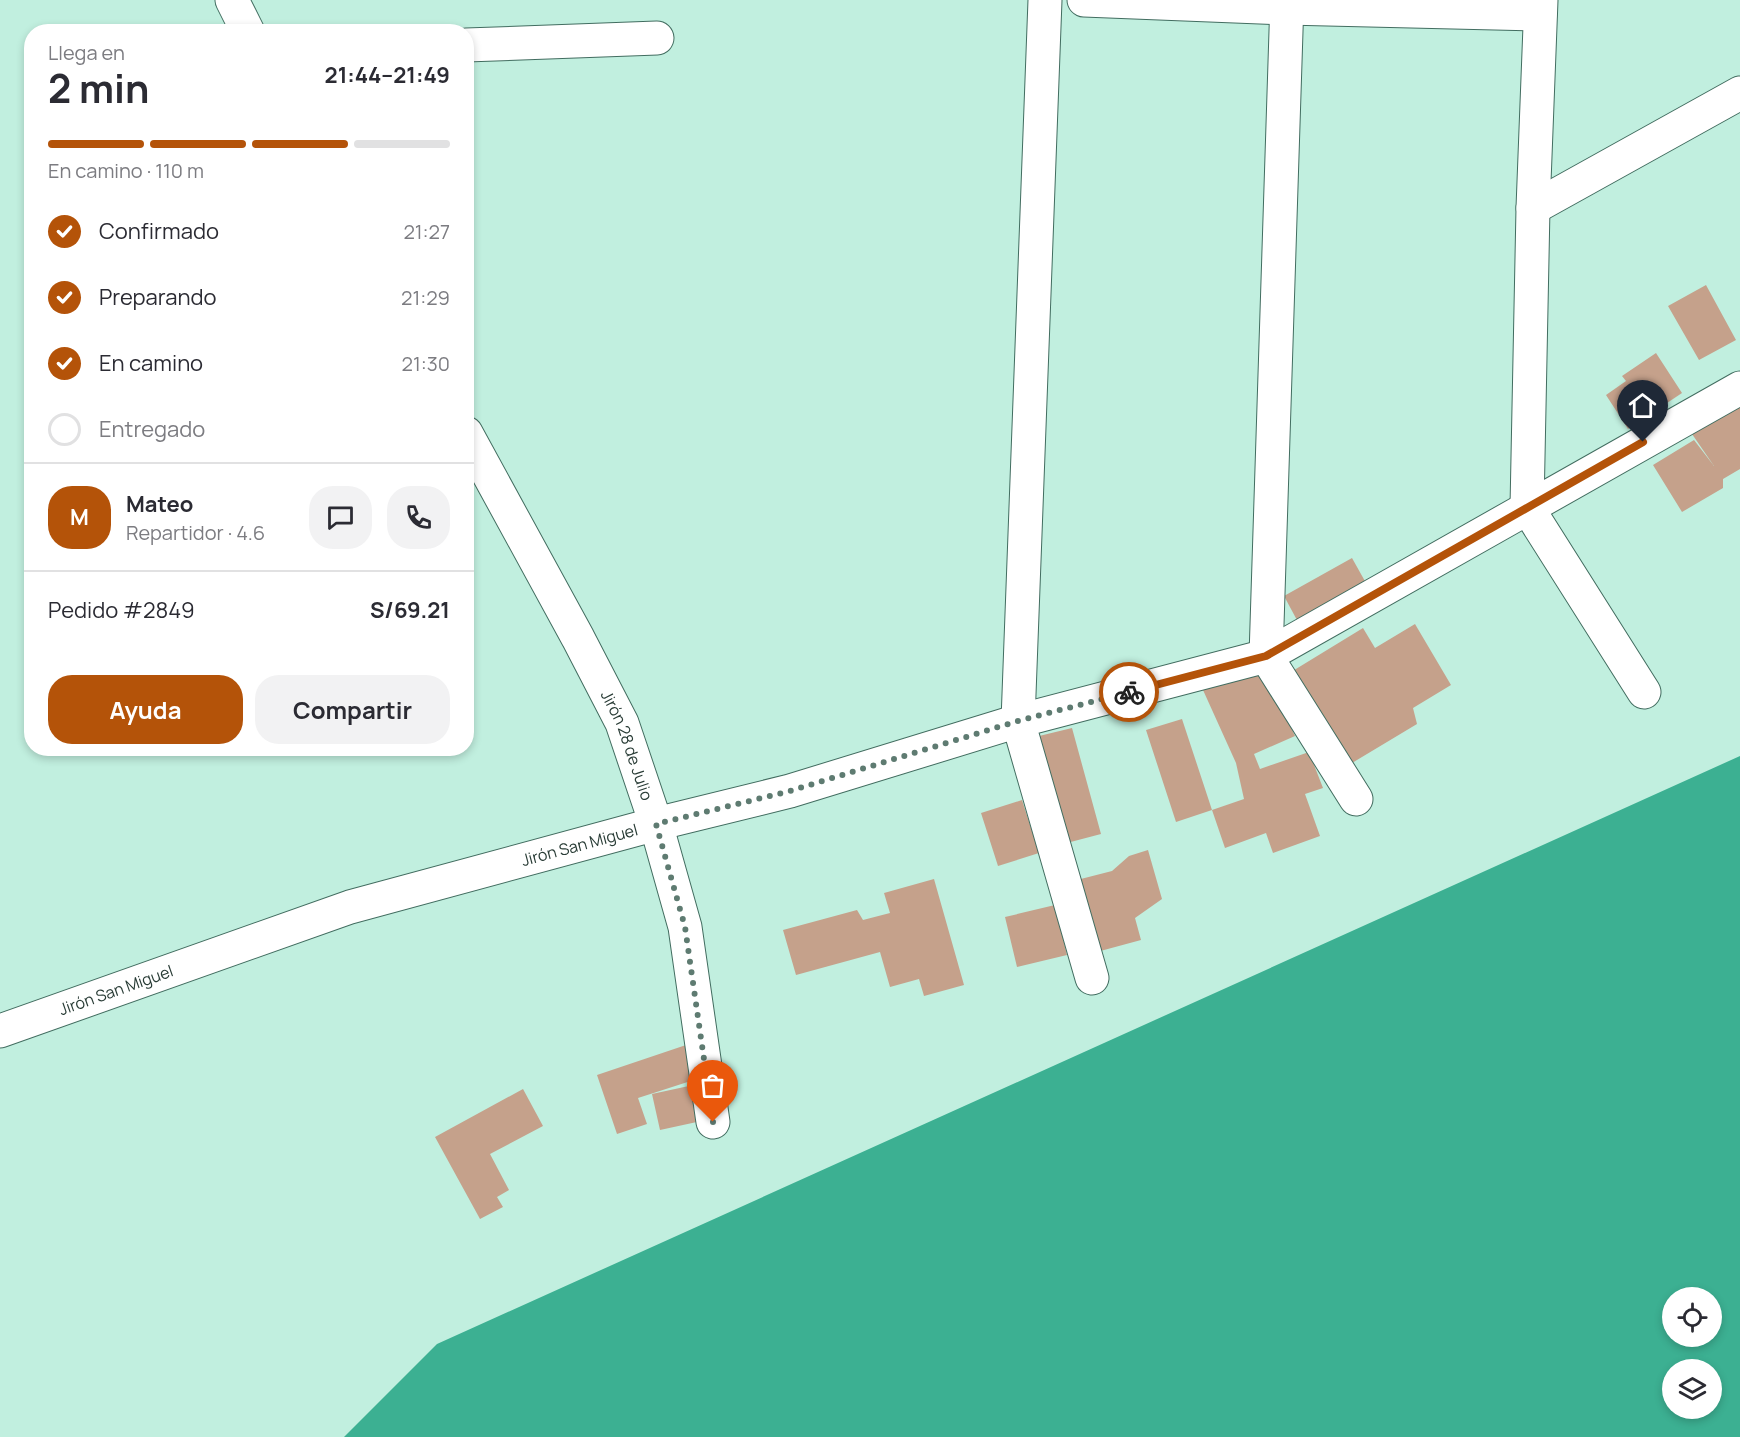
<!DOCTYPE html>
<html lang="es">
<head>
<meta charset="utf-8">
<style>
  :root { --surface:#fff; --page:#f2f2f3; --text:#2b2b33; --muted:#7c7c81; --line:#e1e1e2; --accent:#b45309 }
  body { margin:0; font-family:Manrope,sans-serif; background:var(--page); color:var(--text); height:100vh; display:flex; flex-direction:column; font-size:22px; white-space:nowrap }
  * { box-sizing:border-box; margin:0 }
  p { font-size:20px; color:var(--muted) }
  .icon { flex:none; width:33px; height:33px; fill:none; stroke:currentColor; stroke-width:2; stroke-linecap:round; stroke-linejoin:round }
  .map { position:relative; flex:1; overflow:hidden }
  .sheet { position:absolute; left:24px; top:24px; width:450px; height:732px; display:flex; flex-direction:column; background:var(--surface); border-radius:24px; box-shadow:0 3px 9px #0003 }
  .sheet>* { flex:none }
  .buttons { position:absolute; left:1662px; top:1287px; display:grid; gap:12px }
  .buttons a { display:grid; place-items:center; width:60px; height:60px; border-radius:50%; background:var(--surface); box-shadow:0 3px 9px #0003; font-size:30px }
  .pin { position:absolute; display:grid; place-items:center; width:51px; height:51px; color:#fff; margin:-62px -26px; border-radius:50% 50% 50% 0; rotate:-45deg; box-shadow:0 0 6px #0007 }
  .pin .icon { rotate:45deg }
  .courier { position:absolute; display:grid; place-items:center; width:60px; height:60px; margin:-30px; border:4px solid #b45309; border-radius:50%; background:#fff; color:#222; box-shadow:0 2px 8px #0007 }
  .headline em { font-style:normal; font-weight:700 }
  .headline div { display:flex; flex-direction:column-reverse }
  .headline { display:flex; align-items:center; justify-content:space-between; height:102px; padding:0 24px }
  h1 { font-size:39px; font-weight:700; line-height:45px }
  .bar { display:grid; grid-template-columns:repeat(4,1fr); gap:9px 6px; align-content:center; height:72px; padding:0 24px }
  .bar i { height:8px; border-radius:4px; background:var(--line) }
  .bar .on { background:var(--accent) }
  .bar p { grid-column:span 4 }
  .line { display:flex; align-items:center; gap:15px; padding:0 24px; border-top:2px solid var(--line) }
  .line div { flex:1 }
  .round { display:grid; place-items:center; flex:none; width:63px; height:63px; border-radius:24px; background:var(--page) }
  ol { padding:0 24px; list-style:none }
  li { display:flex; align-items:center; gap:18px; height:66px }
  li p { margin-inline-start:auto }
  li .icon { padding:6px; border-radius:50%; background:var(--accent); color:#fff; stroke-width:4 }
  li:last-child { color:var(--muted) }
  li i { width:33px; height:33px; border:3px solid var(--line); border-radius:50% }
  .cta { display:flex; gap:12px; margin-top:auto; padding:12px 24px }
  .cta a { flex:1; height:69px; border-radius:24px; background:var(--accent); color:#fff; font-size:24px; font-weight:700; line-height:69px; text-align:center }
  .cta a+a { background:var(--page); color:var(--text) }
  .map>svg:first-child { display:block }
  .water { fill:#3cb092; fill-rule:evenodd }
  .building { fill:#c5a18b }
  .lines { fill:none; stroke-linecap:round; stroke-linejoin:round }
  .minor-casing { stroke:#426d60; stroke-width:35 }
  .minor { stroke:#fff; stroke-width:33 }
  .done { stroke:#5e7b71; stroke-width:6; stroke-dasharray:0 10.8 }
  .route { stroke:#b45309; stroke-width:8 }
  .labels { text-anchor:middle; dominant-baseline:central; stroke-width:6; stroke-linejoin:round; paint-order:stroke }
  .street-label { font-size:16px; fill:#293c36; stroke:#fff }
</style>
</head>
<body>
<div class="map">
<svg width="1740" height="1437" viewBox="0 0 1740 1437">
  <rect width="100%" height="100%" fill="#c1efdf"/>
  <path class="water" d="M1740 756V1437H344L437 1344ZM1672 1298H1712V1336H1672ZM1672 1370H1712V1408H1672Z"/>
  <path class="building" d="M1706 285 1736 340 1699 360 1668 306Z
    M1656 353 1682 393 1628 429 1606 395 1626 381 1622 376Z
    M1740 400V469L1723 479V488L1682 512 1653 465 1694 440 1714 466 1692 434Z
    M1352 558 1366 583 1298 622 1284 596Z
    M1415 624 1451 685 1413 708 1417 724 1347 766 1291 672 1363 628 1375 648Z
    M1262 664 1295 736 1254 754 1260 769 1309 752 1323 788 1305 794 1320 836 1273 853 1266 833 1225 848 1212 810 1244 799 1236 763 1203 690Z
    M1182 719 1212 810 1176 822 1146 730Z
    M1072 728 1101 834 1063 844 1035 737Z
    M1022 800 1039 853 998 866 981 813Z
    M1148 850 1162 899 1135 918 1141 940 1093 953 1073 881 1112 871 1129 856Z
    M934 879 964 985 924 996 919 979 890 987 880 952 796 975 783 930 857 910 863 920 890 913 884 893Z
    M1055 905 1067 955 1017 967 1005 917Z
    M689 1044 700 1078 638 1098 647 1124 617 1134 597 1075Z
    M698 1084 706 1120 660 1130 652 1094Z
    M523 1089 543 1126 490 1154 509 1190 497 1197 503 1207 480 1219 435 1137Z"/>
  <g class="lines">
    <g class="minor-casing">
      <g id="minor">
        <path d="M232 0 248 32"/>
        <path d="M1045 0 1018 721 1092 978"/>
        <path d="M1084 0 1286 8 1540 14"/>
        <path d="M1287 0 1266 656 1356 799"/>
        <path d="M1541 0 1533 208 1527 507 1644 692"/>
        <path d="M466 45 657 38"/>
        <path d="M1533 208 1740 93"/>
        <path id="s1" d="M466 433 578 638 622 723 656 824 685 927 713 1122"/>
        <path id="s2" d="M0 1031 350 907 656 824 790 791 1018 721 1266 656 1740 388"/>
      </g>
    </g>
    <use href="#minor" class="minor"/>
  </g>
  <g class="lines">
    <path class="done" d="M713 1122 685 927 656 824 790 791 1018 721 1129 692"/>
    <path class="route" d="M1129 692 1266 656 1643 442"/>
  </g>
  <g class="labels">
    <g class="street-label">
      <text stroke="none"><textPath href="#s1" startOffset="352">Jirón 28 de Julio</textPath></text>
      <text stroke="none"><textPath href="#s2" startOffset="609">Jirón San Miguel</textPath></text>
      <text stroke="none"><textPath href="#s2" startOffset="123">Jirón San Miguel</textPath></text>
    </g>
  </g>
</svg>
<div class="buttons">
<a><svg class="icon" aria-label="locate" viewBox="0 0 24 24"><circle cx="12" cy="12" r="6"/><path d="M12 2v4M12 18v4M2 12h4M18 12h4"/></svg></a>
<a><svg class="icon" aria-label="layers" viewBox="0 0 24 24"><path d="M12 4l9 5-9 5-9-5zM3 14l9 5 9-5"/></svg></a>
</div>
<div class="pin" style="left:713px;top:1122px;background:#ea580c"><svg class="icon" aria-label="bag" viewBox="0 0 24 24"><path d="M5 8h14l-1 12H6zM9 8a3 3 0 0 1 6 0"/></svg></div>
<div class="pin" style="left:1643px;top:442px;background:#1f2937"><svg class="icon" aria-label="home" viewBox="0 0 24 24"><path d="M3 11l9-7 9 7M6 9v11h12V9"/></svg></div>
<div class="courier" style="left:1129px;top:692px"><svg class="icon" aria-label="bike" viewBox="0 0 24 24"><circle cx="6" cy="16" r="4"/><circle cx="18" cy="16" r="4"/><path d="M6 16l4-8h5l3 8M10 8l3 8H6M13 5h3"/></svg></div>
<section class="sheet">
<div class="headline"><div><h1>2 min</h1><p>Llega en</p></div><em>21:44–21:49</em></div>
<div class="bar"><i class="on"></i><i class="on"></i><i class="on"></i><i></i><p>En camino · 110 m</p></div>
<ol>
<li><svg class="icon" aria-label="check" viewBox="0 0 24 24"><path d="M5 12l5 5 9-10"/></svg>Confirmado<p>21:27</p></li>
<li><svg class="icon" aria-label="check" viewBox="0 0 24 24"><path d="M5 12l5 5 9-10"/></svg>Preparando<p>21:29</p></li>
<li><svg class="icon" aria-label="check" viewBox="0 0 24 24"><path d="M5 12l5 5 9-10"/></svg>En camino<p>21:30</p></li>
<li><i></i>Entregado</li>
</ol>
<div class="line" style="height:108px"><b class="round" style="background:var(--accent);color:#fff">M</b><div><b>Mateo</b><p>Repartidor · 4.6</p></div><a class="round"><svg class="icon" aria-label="chat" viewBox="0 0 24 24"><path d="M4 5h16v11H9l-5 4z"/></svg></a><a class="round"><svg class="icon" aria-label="phone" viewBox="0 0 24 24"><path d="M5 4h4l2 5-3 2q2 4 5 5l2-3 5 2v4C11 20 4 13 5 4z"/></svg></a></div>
<div class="line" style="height:78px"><div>Pedido #2849</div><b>S/69.21</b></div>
<div class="cta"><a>Ayuda</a><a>Compartir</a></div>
</section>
</div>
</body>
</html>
